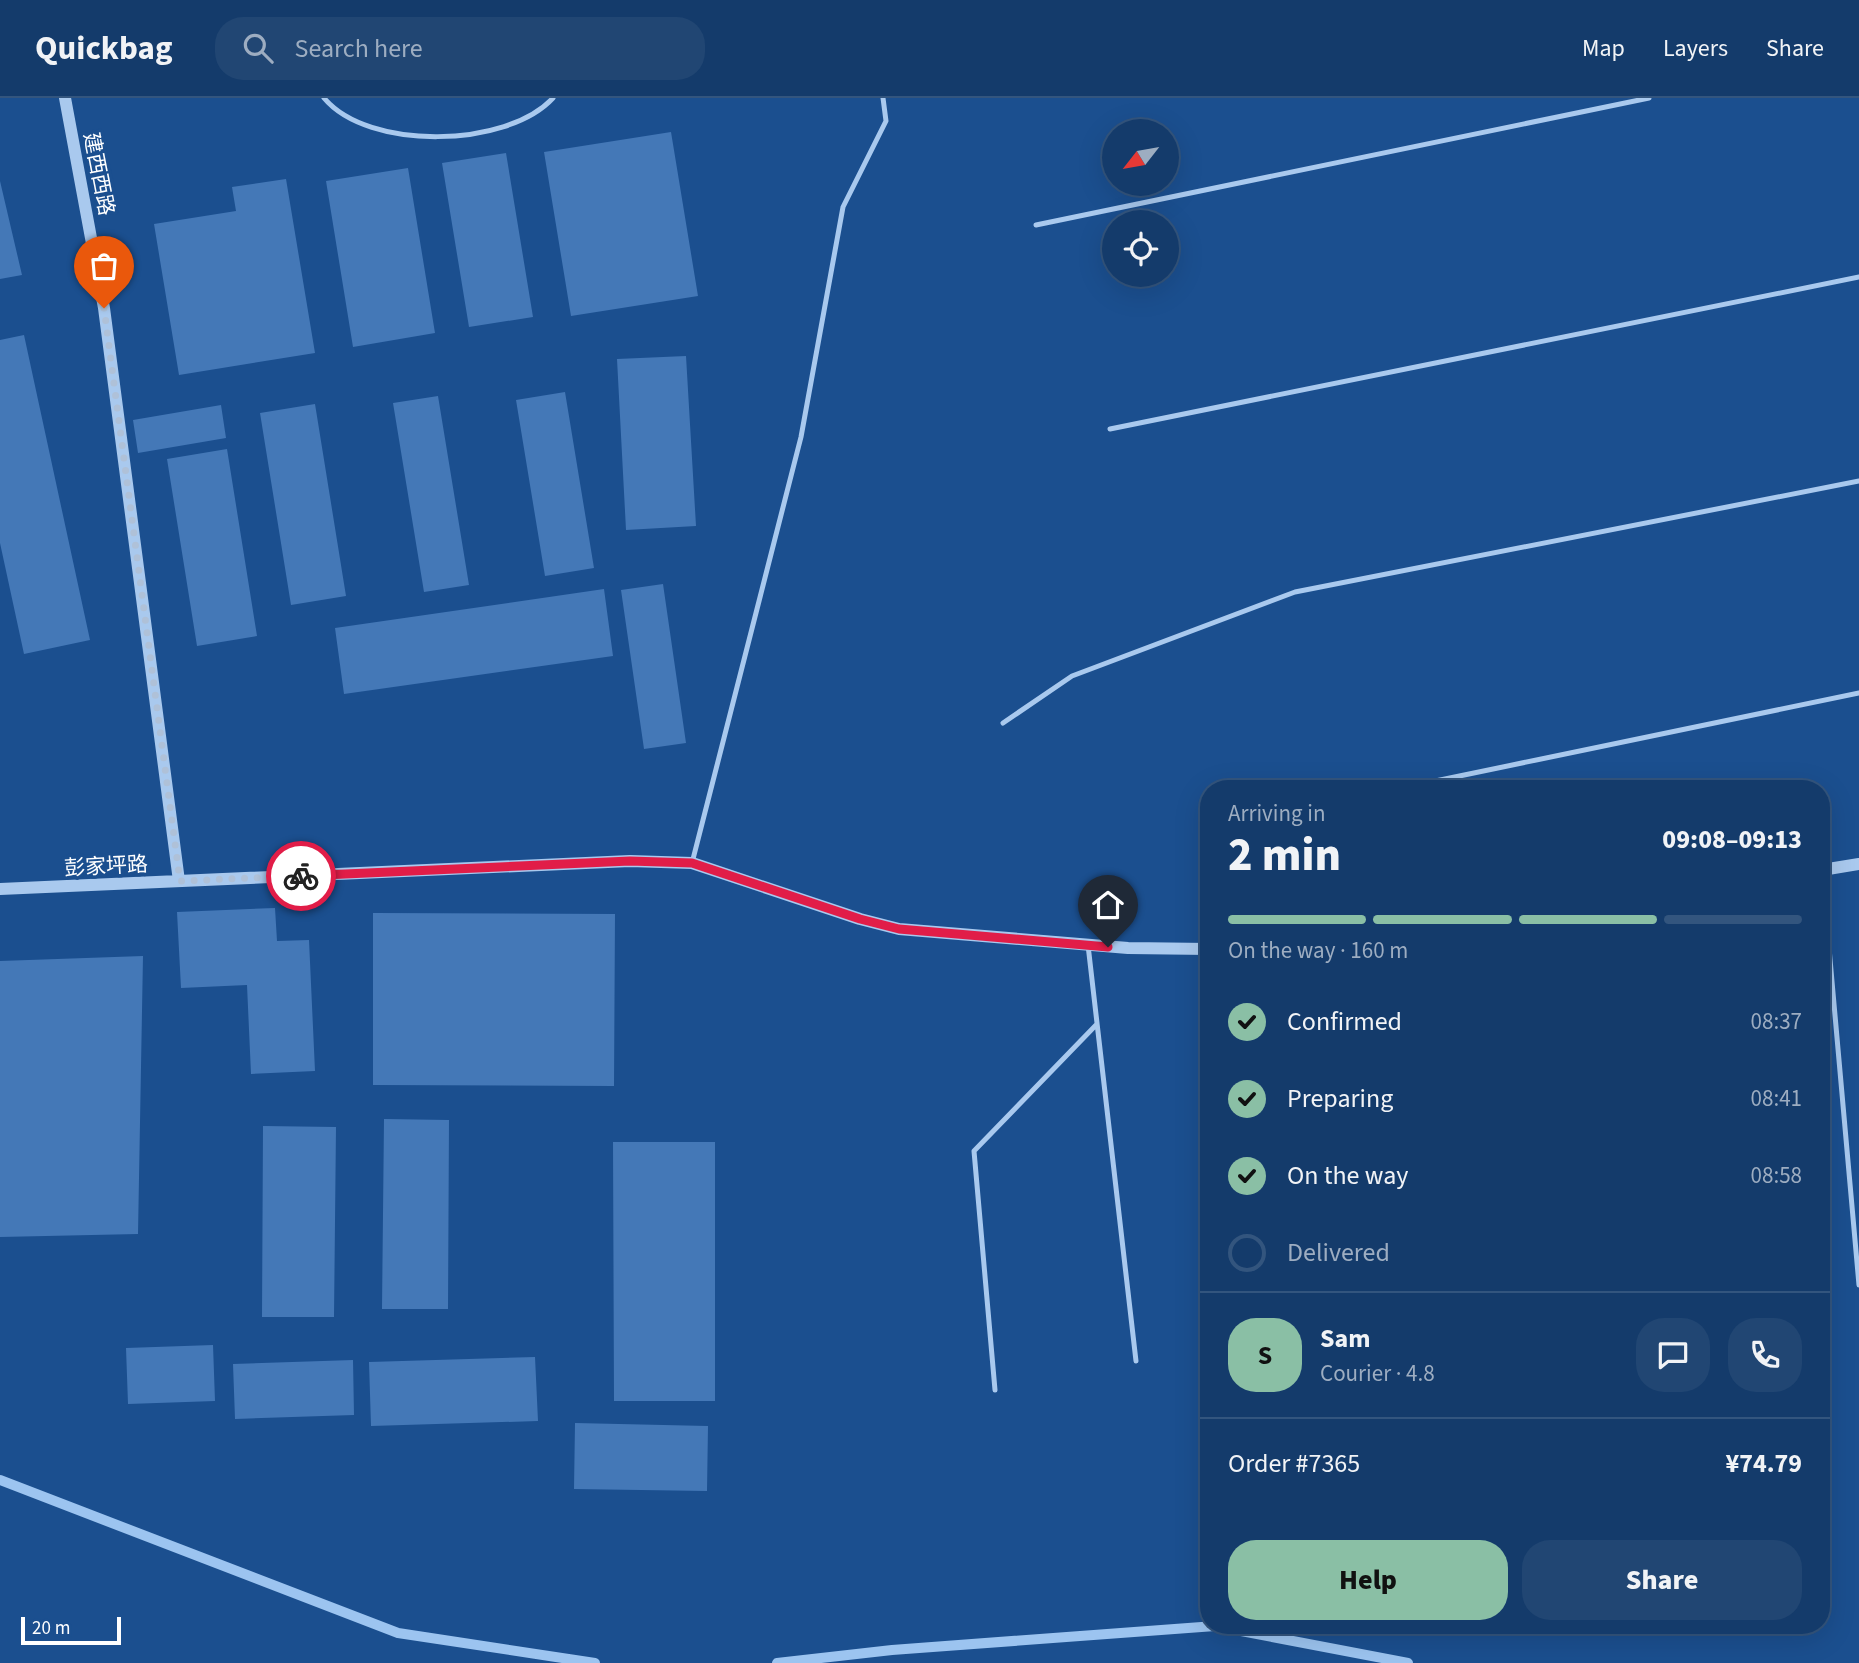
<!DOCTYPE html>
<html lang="en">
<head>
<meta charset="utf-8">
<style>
  :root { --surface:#143b6b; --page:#214673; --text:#f1f3f6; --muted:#9dadc1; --line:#33557e; --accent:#8abfa5 }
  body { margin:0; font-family:"Source Sans 3","Noto Sans SC",sans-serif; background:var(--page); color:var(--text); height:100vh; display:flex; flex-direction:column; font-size:26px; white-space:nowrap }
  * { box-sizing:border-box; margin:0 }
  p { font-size:23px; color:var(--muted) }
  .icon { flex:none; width:38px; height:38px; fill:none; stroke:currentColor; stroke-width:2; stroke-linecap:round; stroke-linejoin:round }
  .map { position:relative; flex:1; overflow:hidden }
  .panel { position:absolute; left:1200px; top:682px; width:630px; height:854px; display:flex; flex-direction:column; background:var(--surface); border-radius:28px; box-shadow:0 7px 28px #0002,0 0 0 2px var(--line) }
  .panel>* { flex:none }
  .needle { width:46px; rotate:239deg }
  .buttons { position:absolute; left:1102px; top:21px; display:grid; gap:14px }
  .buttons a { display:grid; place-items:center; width:77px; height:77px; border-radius:50%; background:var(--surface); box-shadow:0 7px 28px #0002,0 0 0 2px var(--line); font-size:35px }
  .scale { position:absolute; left:21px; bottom:18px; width:100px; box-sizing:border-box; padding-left:7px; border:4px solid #fff; border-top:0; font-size:19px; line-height:24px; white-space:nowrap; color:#fff; -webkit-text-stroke:5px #1b4f8f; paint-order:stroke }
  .pin { position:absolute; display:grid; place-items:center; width:60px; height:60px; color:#fff; margin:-72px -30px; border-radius:50% 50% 50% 0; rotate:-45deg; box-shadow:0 0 7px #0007 }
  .pin .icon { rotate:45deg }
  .courier { position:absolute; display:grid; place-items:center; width:70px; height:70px; margin:-35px; border:5px solid #e11d48; border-radius:50%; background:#fff; color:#222; box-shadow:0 2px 9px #0007 }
  .head em { font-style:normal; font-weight:800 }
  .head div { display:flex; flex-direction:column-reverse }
  .head { display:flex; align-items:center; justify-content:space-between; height:119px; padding:0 28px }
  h1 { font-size:46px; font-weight:800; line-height:52px }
  .bar { display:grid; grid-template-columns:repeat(4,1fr); gap:10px 7px; align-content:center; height:84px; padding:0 28px }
  .bar i { height:9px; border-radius:5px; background:var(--line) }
  .bar .on { background:var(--accent) }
  .bar p { grid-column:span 4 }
  .line { display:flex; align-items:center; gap:18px; padding:0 28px; border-top:2px solid var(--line) }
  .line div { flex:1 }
  .round { display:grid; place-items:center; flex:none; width:74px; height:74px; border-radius:28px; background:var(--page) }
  ol { padding:0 28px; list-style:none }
  li { display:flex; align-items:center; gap:21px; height:77px }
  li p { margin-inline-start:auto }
  li .icon { padding:7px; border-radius:50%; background:var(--accent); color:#111; stroke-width:4 }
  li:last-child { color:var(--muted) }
  li i { width:38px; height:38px; border:4px solid var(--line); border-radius:50% }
  .button { display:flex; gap:14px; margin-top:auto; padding:14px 28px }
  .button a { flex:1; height:80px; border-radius:28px; background:var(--accent); color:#111; font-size:28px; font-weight:800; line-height:80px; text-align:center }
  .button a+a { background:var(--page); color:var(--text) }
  header { display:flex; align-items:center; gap:42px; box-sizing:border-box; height:98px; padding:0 35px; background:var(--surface); border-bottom:2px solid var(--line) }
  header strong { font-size:33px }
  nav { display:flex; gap:38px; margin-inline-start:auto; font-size:24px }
  .search { width:490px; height:63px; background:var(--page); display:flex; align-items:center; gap:18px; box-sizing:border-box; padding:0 24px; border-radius:28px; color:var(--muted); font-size:26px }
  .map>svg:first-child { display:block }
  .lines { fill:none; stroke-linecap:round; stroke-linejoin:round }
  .stream { stroke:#9cc4f0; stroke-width:10 }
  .building { fill:#4478b7 }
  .service { stroke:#a9c9ee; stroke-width:5 }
  .tertiary { stroke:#a9c9ee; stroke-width:12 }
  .done { stroke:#afc1d8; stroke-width:7; stroke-dasharray:0 12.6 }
  .route { stroke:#e11d48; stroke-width:9 }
  .labels { text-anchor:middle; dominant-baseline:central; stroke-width:7; stroke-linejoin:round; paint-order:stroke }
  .street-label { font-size:21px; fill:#fff; stroke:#1b4f8f }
</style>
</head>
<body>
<header>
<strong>Quickbag</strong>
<div class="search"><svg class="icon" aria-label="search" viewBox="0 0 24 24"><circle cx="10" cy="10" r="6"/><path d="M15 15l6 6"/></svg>Search here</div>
<nav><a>Map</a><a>Layers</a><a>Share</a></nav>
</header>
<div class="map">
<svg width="1859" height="1565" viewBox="0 0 1859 1565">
  <rect width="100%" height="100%" fill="#1b4f8f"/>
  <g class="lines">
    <path class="stream" d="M0 1382 398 1535 595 1565
      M777 1565 892 1552 1215 1528 1408 1565"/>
  </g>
  <path class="building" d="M671 34 698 198 571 218 544 54Z
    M506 55 533 219 469 229 442 65Z
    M408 70 435 235 353 249 326 83Z
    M286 81 315 255 179 277 154 126 236 113 232 89Z
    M0 83 22 177 0 181Z
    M24 237 90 542 24 556 0 445V242Z
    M686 258 696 428 626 432 617 261Z
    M565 294 594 470 545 478 516 302Z
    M438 298 469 487 424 494 393 305Z
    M315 306 346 498 291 507 260 315Z
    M221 307 226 340 138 355 133 322Z
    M227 351 257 538 197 548 167 361Z
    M663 486 686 645 644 651 621 492Z
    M604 491 613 558 344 596 335 530Z
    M275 810 277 843 309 842 315 973 251 976 247 887 181 890 177 814Z
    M373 815 615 816 614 988 373 987Z
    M143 858 138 1136 0 1139V863Z
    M384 1021 449 1022 448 1211H382Z
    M263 1028 336 1029 334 1219H262Z
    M613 1044H715V1303H614Z
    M213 1247 215 1303 128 1306 126 1250Z
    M535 1259 538 1323 371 1328 369 1264Z
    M353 1262 354 1317 235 1321 233 1266Z
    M575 1325 708 1328 707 1393 574 1391Z"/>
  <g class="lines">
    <path class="service" d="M324 0C368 53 507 50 553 0
      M1036 127 1649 0
      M1110 331 1859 179
      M1003 625 1072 578 1295 494 1859 383
      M1416 687 1859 595
      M692 765 801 339 843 109 886 23 883 0
      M1822 771 1859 1187
      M1088 847 1136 1263
      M995 1292 974 1053 1097 926"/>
    <path class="tertiary" d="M65 0 104 210 179 783
      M1822 772 1859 766
      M0 791 630 763 692 765 860 821 899 831 1128 850 1209 851"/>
  </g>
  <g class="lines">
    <path class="done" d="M104 210 180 783 301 778"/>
    <path class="route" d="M301 778 630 763 692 765 860 821 899 831 1108 849"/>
  </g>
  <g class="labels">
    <g class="street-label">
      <text transform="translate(99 76) rotate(79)">建西西路</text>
      <text transform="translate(106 768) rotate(-3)">彭家坪路</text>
    </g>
  </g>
</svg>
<div class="buttons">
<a><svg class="needle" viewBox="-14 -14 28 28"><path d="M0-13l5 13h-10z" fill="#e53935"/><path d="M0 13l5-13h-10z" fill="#9dadc1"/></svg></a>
<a><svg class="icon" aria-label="locate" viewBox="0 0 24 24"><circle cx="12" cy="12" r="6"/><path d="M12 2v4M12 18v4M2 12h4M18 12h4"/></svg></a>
</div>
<div class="scale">20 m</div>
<div class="pin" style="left:104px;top:210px;background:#ea580c"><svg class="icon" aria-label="bag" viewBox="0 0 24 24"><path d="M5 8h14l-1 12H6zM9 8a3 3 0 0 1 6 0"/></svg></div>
<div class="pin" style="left:1108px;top:849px;background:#1f2937"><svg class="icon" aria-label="home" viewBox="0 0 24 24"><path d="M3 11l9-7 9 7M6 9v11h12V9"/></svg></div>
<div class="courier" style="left:301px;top:778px"><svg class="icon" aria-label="bike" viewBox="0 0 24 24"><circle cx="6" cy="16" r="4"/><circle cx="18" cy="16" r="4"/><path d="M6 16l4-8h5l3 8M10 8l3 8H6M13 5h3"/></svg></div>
<section class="panel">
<div class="head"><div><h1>2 min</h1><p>Arriving in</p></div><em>09:08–09:13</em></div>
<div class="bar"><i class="on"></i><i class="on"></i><i class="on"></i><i></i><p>On the way · 160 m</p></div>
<ol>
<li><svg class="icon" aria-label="check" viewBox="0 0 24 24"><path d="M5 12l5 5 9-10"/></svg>Confirmed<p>08:37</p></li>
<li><svg class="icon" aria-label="check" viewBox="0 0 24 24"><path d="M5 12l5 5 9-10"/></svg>Preparing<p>08:41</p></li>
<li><svg class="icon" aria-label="check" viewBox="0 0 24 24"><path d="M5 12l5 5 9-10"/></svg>On the way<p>08:58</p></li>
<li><i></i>Delivered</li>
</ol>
<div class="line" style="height:126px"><b class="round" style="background:var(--accent);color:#111">S</b><div><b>Sam</b><p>Courier · 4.8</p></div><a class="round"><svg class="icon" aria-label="chat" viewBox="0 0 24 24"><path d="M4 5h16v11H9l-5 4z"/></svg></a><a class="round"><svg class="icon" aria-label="phone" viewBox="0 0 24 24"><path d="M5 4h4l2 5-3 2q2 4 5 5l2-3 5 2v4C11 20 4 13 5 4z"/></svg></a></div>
<div class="line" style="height:91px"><div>Order #7365</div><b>¥74.79</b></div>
<div class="button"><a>Help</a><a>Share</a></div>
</section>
</div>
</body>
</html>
